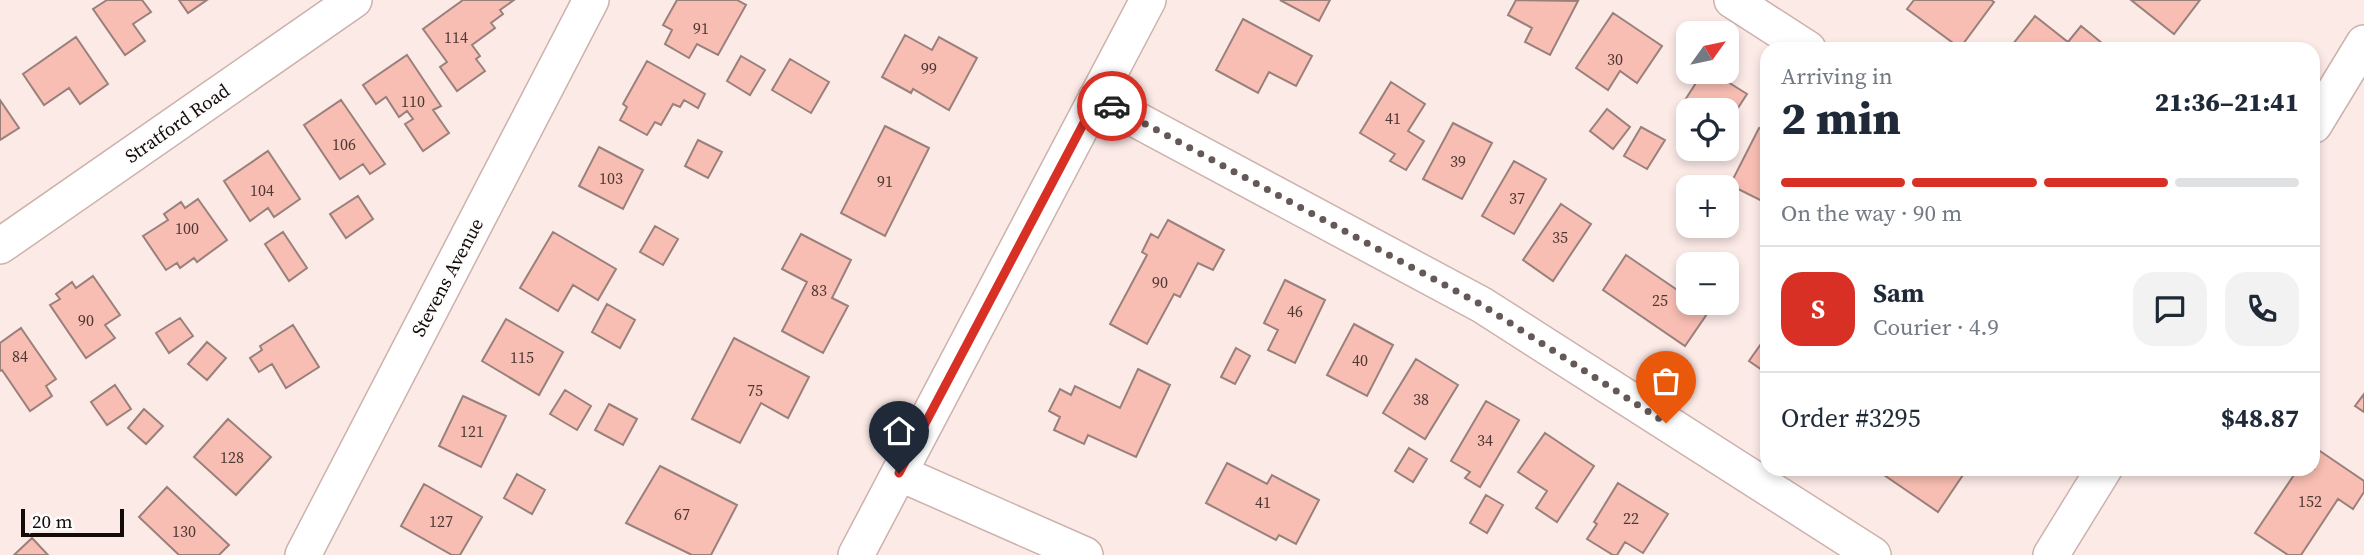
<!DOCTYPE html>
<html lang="en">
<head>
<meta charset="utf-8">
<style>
  :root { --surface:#fff; --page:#f2f2f3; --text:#1f2937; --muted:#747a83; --line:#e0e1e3; --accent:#d93025 }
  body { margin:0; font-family:"Source Serif 4",serif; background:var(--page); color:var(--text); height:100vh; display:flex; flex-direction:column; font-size:26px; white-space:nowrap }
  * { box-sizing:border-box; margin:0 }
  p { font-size:23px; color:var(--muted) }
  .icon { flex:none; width:38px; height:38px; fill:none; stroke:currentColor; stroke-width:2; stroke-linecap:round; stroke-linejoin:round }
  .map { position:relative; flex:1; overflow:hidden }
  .sheet { position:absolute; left:1760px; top:42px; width:560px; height:434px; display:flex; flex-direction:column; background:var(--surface); border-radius:21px; box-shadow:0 4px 10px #0003 }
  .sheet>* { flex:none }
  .needle { width:46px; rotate:57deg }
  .tools { position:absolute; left:1676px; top:21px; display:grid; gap:14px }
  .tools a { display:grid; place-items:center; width:63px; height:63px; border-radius:14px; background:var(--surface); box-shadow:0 4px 10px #0003; font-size:35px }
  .scale { position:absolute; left:21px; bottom:18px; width:103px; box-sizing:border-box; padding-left:7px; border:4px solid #140b09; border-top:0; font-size:19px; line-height:24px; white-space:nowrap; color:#140b09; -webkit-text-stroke:5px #fcfcfc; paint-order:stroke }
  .pin { position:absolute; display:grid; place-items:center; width:60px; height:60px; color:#fff; margin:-72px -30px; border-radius:50% 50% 50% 0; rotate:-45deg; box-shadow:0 0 7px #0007 }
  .pin .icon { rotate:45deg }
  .courier { position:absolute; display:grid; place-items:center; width:70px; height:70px; margin:-35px; border:5px solid #d93025; border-radius:50%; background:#fff; color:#222; box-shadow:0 2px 9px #0007 }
  .overview em { font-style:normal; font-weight:800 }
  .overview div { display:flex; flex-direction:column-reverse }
  .overview { display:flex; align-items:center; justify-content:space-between; height:119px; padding:0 21px }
  h1 { font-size:46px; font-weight:800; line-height:52px }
  .bar { display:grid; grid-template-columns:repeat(4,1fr); gap:10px 7px; align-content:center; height:84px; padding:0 21px }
  .bar i { height:9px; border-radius:5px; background:var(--line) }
  .bar .active { background:var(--accent) }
  .bar p { grid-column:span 4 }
  .line { display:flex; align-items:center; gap:18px; padding:0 21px; border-top:2px solid var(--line) }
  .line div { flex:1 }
  .round { display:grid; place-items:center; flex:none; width:74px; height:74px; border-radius:21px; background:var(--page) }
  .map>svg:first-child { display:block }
  .building { fill:#f8beb3; stroke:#9a807b; stroke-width:2 }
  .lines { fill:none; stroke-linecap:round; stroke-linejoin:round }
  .minor-casing { stroke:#cdb1ac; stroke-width:38 }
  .minor { stroke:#fff; stroke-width:35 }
  .done { stroke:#655957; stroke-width:7; stroke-dasharray:0 12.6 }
  .route { stroke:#d93025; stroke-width:9 }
  .labels { text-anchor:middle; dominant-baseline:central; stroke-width:5; stroke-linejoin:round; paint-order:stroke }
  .number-label { font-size:16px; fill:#4d3834 }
  .street-label { font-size:19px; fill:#140b09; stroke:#fcfcfc }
</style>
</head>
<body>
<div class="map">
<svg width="2364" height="555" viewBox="0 0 2364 555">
  <rect width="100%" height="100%" fill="#fceae7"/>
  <path class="building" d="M107 0H142L151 12 133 24 145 41 125 55 93 9Z
    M179 0H207L188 13Z
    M463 0H514L500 10 503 14 491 23 495 28 472 45 480 56 476 59 485 71 457 91 440 67 447 62 423 29Z
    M677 0H737L746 5 718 55 697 44 689 58 665 44 672 30 663 25Z
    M1280 0H1330L1319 21Z
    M1516 0 1578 1 1550 55 1525 42 1532 28 1508 15Z
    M1914 0H1991L1994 2 1960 48 1907 9Z
    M2131 0H2200L2174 34Z
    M1613 13 1662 46 1637 83 1620 71 1608 90 1576 68Z
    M2035 16 2068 42 2081 26 2108 48 2009 49Z
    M1243 19 1312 56 1296 86 1269 72 1258 93 1216 70Z
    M905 35 932 50 939 37 977 58 949 110 913 89 911 93 882 77Z
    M76 37 108 84 80 104 69 88 44 105 23 74Z
    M407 55 441 106 433 110 449 133 423 151 405 124 413 119 407 111 399 117 386 97 376 104 363 85Z
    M741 56 765 70 750 95 727 81Z
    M790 59 829 82 811 113 772 90Z
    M647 61 705 94 698 108 684 100 680 107 673 104 661 125 655 122 647 135 620 120 627 107 623 104Z
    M1703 72H1712L1747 94 1727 125V110H1689V118L1678 111Z
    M1391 82 1425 104 1408 131 1424 141 1406 170 1390 161 1395 154 1360 133Z
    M0 100 19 128 0 140Z
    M341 100 385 164 370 174 363 164 340 179 304 125Z
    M1607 109 1630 127 1613 149 1590 131Z
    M1453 123 1492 143 1462 199 1423 179Z
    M885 126 929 148 885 236 841 213Z
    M1641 127 1665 140 1647 169 1624 156Z
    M1759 128 1768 132V204L1730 185Z
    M698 140 722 152 708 178 685 166Z
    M599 147 643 170 623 209 579 186Z
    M268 151 300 199 274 217 268 208 250 221 224 181Z
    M1514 161 1546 179 1514 234 1482 216Z
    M358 196 373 219 346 238 330 214Z
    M198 199 227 240 197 262 194 258 180 268 177 263 166 270 143 236 168 220 164 214 181 202 185 208Z
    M1561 204 1591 224 1553 281 1523 260Z
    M1168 220 1224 250 1213 270 1198 263 1180 297 1174 294 1147 344 1110 324 1147 255 1142 252 1151 234 1158 238Z
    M655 226 678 239 663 265 640 252Z
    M283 232 307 268 289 281 265 244Z
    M553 232 616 269 598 300 573 285 558 311 520 288Z
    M801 234 851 260 832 298 848 306 823 353 782 331 807 282 782 269Z
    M1626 255 1689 298V303H1696L1709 311 1685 346 1603 290Z
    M93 276 120 315 105 325 115 338 86 358 50 305 60 299 56 294 72 282 76 288Z
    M1285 280 1325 300 1295 363 1268 350 1278 330 1264 323Z
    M607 304 635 320 620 348 592 332Z
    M180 318 193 336 169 353 156 333Z
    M506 319 563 352 539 395 482 361Z
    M1354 324 1393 345 1367 396 1327 375Z
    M293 325 319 367 286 388 272 364 259 372 250 358 262 350 260 346Z
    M21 328 56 379 46 386 52 396 30 411 2 370 0 371V343Z
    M1768 334V374L1749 361Z
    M734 338 809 377 788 418 761 403 740 443 692 419Z
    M207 342 226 358 207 380 188 364Z
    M1236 348 1250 356 1235 384 1221 377Z
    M1416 359 1458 385 1425 439 1383 413Z
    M1138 369 1170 385 1136 457 1088 435 1084 444 1054 430 1060 417 1049 411 1060 389 1071 395 1075 386 1120 408Z
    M115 385 131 409 107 425 91 402Z
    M565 390 591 406 577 430 550 414Z
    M2364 394V412L2355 406Z
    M463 396 506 416 481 467 439 446Z
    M1486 401 1519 420 1480 487 1465 478 1470 472 1451 461Z
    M609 404 637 419 623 445 595 430Z
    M144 409 163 426 146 444 128 428Z
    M228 419 271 457 236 495 194 457Z
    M1545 433 1594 466 1557 522 1536 508 1547 491 1518 472Z
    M2314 447 2364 481V492L2353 509 2338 499 2301 555H2288L2255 533 2298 469H2314Z
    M1409 448 1427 459 1413 482 1395 471Z
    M1227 463 1267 484 1272 475 1319 500 1296 544 1279 535 1276 540 1206 503Z
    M660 466 737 505 711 555H692L626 523Z
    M1883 469H1967L1938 512 1881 473Z
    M517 474 545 490 532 514 504 498Z
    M1618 483 1668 514 1643 553 1625 542 1617 555H1613L1587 539 1597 524 1594 522Z
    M424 484 482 517 460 555H452L401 526Z
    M167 487 229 545 219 555H179L139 517Z
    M1486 495 1503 505 1487 533 1470 523Z
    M32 538 48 555H14Z"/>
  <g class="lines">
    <g class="minor-casing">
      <path id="minor" d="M1732 0 1808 49
        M1096 98 1482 305 1873 555
        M2314 125 2364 43
        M0 246 354 0
        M899 473 1085 555
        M303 555 591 0
        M856 555 1148 0
        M2051 555 2104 469"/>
    </g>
    <use href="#minor" class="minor"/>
  </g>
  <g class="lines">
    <path class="done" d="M1112 106 1482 305 1666 423"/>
    <path class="route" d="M899 473 1097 98 1112 106"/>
  </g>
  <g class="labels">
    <g class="number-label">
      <text x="701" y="28">91</text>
      <text x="456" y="37">114</text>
      <text x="1615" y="59">30</text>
      <text x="929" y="68">99</text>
      <text x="413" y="101">110</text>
      <text x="1393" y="118">41</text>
      <text x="344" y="144">106</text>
      <text x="1458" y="161">39</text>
      <text x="611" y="178">103</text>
      <text x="885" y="181">91</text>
      <text x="262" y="190">104</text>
      <text x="1517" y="198">37</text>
      <text x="187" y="228">100</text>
      <text x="1560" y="237">35</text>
      <text x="1160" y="282">90</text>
      <text x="819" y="290">83</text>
      <text x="1660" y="300">25</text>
      <text x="1295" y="311">46</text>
      <text x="86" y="320">90</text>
      <text x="20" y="356">84</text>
      <text x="522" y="357">115</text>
      <text x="1360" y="360">40</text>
      <text x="755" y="390">75</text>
      <text x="1421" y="399">38</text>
      <text x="472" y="431">121</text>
      <text x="1485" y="440">34</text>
      <text x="232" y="457">128</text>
      <text x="2310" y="501">152</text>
      <text x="1263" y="502">41</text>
      <text x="682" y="514">67</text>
      <text x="1631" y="518">22</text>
      <text x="441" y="521">127</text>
      <text x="184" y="531">130</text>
    </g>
    <g class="street-label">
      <text transform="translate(177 123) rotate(-35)">Stratford Road</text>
      <text transform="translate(447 277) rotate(-62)">Stevens Avenue</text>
    </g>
  </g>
</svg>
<div class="tools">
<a><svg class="needle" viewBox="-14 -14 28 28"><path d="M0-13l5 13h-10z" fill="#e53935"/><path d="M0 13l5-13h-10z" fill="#747a83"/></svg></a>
<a><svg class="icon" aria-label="locate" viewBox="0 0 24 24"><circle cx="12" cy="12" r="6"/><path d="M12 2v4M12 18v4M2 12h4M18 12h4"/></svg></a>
<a>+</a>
<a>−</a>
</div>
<div class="scale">20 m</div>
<div class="pin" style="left:1666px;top:423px;background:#ea580c"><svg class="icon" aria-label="bag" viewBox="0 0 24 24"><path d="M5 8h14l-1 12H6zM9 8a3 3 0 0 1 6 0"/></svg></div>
<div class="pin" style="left:899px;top:473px;background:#1f2937"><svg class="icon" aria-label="home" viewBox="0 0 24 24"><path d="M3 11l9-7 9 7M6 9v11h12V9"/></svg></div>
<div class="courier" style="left:1112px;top:106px"><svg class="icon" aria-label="car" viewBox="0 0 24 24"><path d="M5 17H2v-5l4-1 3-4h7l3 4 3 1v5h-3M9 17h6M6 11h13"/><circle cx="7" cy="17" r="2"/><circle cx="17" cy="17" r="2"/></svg></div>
<section class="sheet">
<div class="overview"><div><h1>2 min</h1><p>Arriving in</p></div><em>21:36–21:41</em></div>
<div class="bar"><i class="active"></i><i class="active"></i><i class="active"></i><i></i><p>On the way · 90 m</p></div>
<div class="line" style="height:126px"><b class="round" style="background:var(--accent);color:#fff">S</b><div><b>Sam</b><p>Courier · 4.9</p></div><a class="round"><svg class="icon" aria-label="chat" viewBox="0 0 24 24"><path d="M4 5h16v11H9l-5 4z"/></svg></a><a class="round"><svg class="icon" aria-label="phone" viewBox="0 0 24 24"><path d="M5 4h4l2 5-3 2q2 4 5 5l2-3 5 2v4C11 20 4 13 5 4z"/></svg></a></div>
<div class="line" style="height:91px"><div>Order #3295</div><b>$48.87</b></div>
</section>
</div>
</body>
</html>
